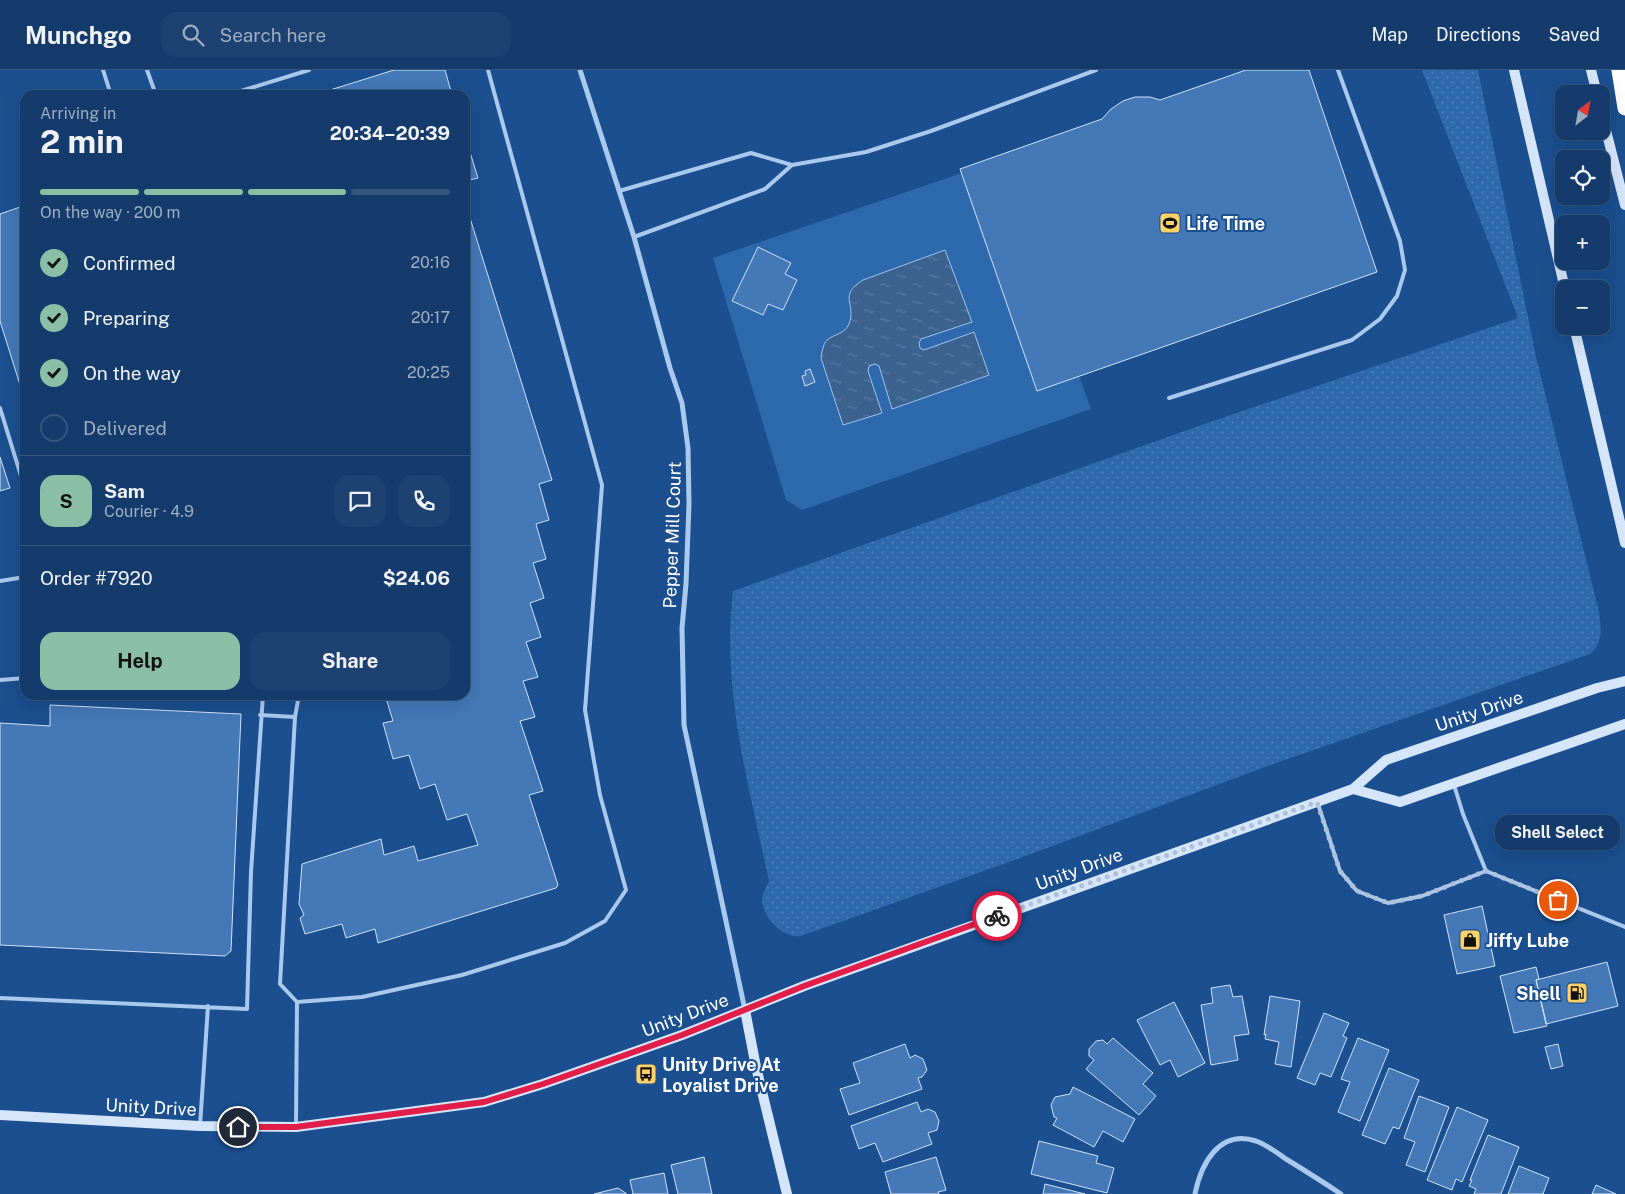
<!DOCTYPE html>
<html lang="en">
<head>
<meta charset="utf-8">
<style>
  :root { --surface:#143b6b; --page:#1d4271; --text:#f1f3f6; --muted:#9dadc1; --line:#33557e; --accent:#8abfa5 }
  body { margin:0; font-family:"Public Sans",sans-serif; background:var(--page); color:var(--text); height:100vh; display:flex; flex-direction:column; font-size:19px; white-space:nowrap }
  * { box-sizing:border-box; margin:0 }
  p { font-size:16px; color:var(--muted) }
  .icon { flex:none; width:28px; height:28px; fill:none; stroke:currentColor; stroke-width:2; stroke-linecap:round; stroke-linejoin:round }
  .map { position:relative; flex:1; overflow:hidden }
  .sheet { position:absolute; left:20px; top:20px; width:450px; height:610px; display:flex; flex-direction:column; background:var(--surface); border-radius:15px; box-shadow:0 5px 20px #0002,0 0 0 1px var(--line) }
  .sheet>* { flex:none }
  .needle { width:32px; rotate:31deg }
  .controls { position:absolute; left:1555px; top:15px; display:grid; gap:10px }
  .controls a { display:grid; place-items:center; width:55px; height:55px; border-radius:10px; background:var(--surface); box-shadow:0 5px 20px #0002,0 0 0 1px var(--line); font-size:25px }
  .pin { position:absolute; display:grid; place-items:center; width:42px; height:42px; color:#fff; margin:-21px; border:2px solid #fff; border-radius:50%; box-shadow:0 1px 5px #0007 }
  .courier { position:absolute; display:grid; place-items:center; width:50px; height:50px; margin:-25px; border:4px solid #e11d48; border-radius:50%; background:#fff; color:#222; box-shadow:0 1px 6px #0007 }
  .bubble { position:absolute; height:35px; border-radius:15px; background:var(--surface); box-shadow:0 5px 20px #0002,0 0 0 1px var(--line); font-size:16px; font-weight:700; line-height:35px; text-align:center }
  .head em { font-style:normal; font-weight:700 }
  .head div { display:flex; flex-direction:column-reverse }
  .head { display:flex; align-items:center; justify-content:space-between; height:85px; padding:0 20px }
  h1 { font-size:32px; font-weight:700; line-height:38px }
  .bar { display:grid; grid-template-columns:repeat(4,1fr); gap:8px 5px; align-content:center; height:60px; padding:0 20px }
  .bar i { height:6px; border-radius:4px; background:var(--line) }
  .bar .current { background:var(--accent) }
  .bar p { grid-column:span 4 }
  .line { display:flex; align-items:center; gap:12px; padding:0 20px; border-top:1px solid var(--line) }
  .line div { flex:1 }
  .round { display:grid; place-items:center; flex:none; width:52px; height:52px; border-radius:15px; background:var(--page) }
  ol { padding:0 20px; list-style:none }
  li { display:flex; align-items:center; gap:15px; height:55px }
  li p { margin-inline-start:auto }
  li .icon { padding:5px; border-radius:50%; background:var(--accent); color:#111; stroke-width:4 }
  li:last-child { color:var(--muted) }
  li i { width:28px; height:28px; border:2px solid var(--line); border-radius:50% }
  .primary-button { display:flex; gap:10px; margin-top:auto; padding:10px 20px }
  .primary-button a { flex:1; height:58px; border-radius:15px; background:var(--accent); color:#111; font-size:20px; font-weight:700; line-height:58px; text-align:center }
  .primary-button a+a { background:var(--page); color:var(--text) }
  header { display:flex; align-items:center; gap:30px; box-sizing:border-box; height:70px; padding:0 25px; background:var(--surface); border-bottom:1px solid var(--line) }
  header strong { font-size:24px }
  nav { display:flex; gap:28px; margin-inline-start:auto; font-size:18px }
  .search { width:350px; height:45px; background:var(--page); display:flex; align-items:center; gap:12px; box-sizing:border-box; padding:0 18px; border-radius:15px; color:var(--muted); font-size:19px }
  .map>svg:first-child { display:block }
  .grass { fill:url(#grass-dots) }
  .park { fill:#2e69ad }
  .water { fill:url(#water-ripples); stroke:#9cc4f0 }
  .building { fill:#4478b7; stroke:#cfe3fa }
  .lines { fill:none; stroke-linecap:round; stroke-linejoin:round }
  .lane { stroke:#a9c9ee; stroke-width:4 }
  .street { stroke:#a9c9ee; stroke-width:5 }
  .secondary { stroke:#d6e6fa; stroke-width:10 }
  .highway { stroke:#fff; stroke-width:15 }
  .done { stroke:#afc1d8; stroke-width:5; stroke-dasharray:0 9 }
  .route { stroke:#e11d48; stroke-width:6 }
  .labels { text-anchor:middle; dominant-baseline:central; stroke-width:4; stroke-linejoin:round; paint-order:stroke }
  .poi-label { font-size:18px; font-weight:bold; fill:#fff; stroke:#1b4f8f; text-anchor:start }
  .street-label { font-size:18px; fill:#fff; stroke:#1b4f8f }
</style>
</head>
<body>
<header>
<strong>Munchgo</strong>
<div class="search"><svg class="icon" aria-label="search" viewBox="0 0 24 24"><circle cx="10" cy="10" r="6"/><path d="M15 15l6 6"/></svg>Search here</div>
<nav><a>Map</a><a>Directions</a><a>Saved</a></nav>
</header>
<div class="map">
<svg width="1625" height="1124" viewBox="0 0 1625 1124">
  <defs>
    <pattern id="grass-dots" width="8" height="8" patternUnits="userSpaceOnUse" patternTransform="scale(1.25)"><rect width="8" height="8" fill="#2e69ad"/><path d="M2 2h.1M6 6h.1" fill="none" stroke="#4d80b9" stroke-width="1.8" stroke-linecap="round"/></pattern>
    <pattern id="water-ripples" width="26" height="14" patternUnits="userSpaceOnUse" patternTransform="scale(1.25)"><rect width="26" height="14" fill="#3c6290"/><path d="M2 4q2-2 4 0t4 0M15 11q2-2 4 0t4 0" fill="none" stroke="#597aa1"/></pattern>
  </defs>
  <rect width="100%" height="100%" fill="#1b4f8f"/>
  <path class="grass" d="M1422 0H1478L1536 287 1599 542C1601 559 1604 572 1590 584L1279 692 1020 788 801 866C783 869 762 847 762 829 762 824 767 816 769 811 749 716 721 619 733 521L1213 351 1518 248Z"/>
  <path class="park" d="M962 103 1037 320 1079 306 1091 339 802 440 786 430 713 188Z"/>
  <path class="water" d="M945 180 972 252 921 269 919 273 920 278 924 280 974 262 989 305 892 339 879 296 875 294 869 296 868 301 882 343 843 355 821 288C822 282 823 274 827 270 834 264 845 264 849 254 857 234 837 226 863 210Z"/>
  <path class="building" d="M394 0H445L452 25H314Z
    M1246 0H1309L1377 202 1037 321 960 99 1102 49 1111 39 1123 31 1135 27H1150L1160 30Z
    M465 66 478 108 465 111Z
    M465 132 552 410 539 414 549 450 536 454 546 489 533 493 544 528 530 533 541 567 526 572 538 607 523 611 535 647 520 651 543 721 529 725 558 815 556 818 378 873 375 859 346 868 342 854 305 864 300 848 304 845 299 834 302 794 381 769 384 785 414 776 418 791 478 775 467 744 447 750 435 714 420 719 409 685 393 689 383 653 393 651 385 625H465Z
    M23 136 25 137V331L0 251V144Z
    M758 177 791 193 785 204 797 210 783 240 768 234 763 245 732 231Z
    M810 299 815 312 805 316 802 306 806 305 805 301Z
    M0 387 10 418 0 421Z
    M50 635 241 644 231 881 225 886 0 875V653L50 656Z
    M1482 836 1495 896 1457 904 1444 845Z
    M1607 892 1618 936 1546 954 1536 910Z
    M1536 897 1539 909 1536 910 1547 956 1514 963 1500 906Z
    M1230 915 1233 927 1242 926 1249 964 1234 966 1238 990 1211 995 1201 935 1213 933 1211 918Z
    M1270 926 1300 931 1291 997 1275 994 1279 972 1265 969 1266 964 1264 965Z
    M1174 932 1205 993 1178 1007 1170 990 1160 995 1137 950Z
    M1324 943 1349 953 1343 966 1347 968 1331 1007 1320 1003 1315 1015 1297 1008Z
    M1113 968 1153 1003 1143 1014 1156 1026 1139 1045 1086 999 1094 990 1089 986V979L1096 971 1103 970 1107 974Z
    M1358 968 1389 980 1360 1051 1338 1042 1350 1012 1341 1009Z
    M905 974 910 988 915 985 923 989 927 1000 922 1007 918 1008 922 1019 849 1045 840 1019 860 1013 853 993Z
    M1558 974 1563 996 1551 999 1545 977Z
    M1389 998 1419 1010 1399 1059 1393 1057 1385 1074 1362 1065Z
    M1073 1017 1135 1049 1123 1072 1103 1061 1094 1077 1053 1055 1057 1048 1054 1047 1051 1035 1055 1027 1070 1024Z
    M1419 1026 1449 1037 1425 1102 1406 1095 1415 1072 1404 1068Z
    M917 1032 921 1042 928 1039 935 1042 939 1051 937 1060 928 1063 932 1074 883 1092 875 1073 859 1079 851 1056Z
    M1457 1037 1488 1050 1462 1112 1456 1109 1452 1120 1427 1110Z
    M1488 1065 1519 1077 1501 1124H1474L1476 1119 1469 1116 1472 1110H1470Z
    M1039 1071 1098 1086 1096 1093 1114 1098 1107 1123 1031 1104Z
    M704 1087 712 1124H678L671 1095Z
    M936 1087 946 1120 938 1122 939 1124H891L885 1102Z
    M1519 1096 1549 1108 1543 1124H1508Z
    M664 1103 668 1124H633L630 1110Z
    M1045 1114 1085 1124H1043Z
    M1596 1115 1616 1124H1592Z
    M618 1118 627 1124H594Z"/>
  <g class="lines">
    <path class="lane" d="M103 0 111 25
      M147 0 156 25
      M228 25 309 0
      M619 121 751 83 792 95 866 82 931 61 1096 0
      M634 167 765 119 792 95
      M1169 328 1352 270 1380 249 1397 226 1405 200 1400 171 1338 0
      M0 338 25 419
      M0 511 25 507
      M0 610 25 608
      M260 645 295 647 280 914 297 932 296 1055
      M295 647 299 625
      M1454 715 1463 744 1486 801
      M1318 734 1340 801 1357 821 1388 833 1422 826 1486 801 1625 857
      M0 928 247 939 251 802 263 625
      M297 932 362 927 462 905 565 873 605 851 626 820 600 725 585 640 602 415 488 0
      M200 1056 208 936"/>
    <path class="street" d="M580 0 634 167 670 298 682 333 688 378 689 434 686 514 682 558 684 655 745 940
      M1195 1124C1201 1094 1219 1059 1256 1071 1267 1075 1276 1082 1286 1089 1304 1100 1323 1112 1341 1124"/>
    <path class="secondary" d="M1514 0 1565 219
      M1591 0 1597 24
      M1601 41 1625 135
      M1574 256 1625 473
      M1353 719 1400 732 1625 654
      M745 940 756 997 787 1124
      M0 1045 200 1056 296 1057 484 1032 543 1014 682 965 804 916 1353 719 1386 690 1597 618 1625 611"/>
    <path class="highway" d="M1619 0 1625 38"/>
  </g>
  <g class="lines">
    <path class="done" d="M997 846 1317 732 1340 801 1357 821 1388 833 1422 826 1486 801 1558 830"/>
    <path class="route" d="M238 1057H296L484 1032 543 1014 682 965 804 916 997 846"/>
  </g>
  <defs>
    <g id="stadium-square" transform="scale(1.125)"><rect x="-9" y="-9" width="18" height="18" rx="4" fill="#ffd166" stroke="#1b4f8f"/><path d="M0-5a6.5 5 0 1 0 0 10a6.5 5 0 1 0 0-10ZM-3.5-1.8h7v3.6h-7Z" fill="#111"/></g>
    <g id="shop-square" transform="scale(1.125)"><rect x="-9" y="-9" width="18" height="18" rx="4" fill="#ffd166" stroke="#1b4f8f"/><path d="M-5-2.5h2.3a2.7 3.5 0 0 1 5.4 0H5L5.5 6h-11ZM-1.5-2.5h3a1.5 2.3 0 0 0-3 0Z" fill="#111"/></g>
    <g id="fuel-square" transform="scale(1.125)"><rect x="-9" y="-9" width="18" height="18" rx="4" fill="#ffd166" stroke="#1b4f8f"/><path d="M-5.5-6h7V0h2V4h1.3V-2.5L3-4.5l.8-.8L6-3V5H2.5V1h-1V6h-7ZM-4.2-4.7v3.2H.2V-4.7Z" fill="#111"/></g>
    <g id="bus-square" transform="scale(1.125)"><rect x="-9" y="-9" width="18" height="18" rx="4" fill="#ffd166" stroke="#1b4f8f"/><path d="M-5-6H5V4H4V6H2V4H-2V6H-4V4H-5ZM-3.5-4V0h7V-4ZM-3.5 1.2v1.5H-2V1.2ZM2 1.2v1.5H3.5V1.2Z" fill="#111"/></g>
  </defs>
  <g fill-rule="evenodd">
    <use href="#stadium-square" x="1170" y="153"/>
    <use href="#shop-square" x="1470" y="870"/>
    <use href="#fuel-square" x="1577" y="923"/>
    <use href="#bus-square" x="646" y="1004"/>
  </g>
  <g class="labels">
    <g class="poi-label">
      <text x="1186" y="153">Life Time</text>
      <text x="1486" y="870">Jiffy Lube</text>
      <text x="1561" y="923" text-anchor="end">Shell</text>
      <text x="662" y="994">Unity Drive At<tspan x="662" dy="21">Loyalist Drive</tspan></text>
    </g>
    <g class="street-label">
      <text transform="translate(672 465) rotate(-88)">Pepper Mill Court</text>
      <text transform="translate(1479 641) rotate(-19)">Unity Drive</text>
      <text transform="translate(1079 799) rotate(-20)">Unity Drive</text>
      <text transform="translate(685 945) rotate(-21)">Unity Drive</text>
      <text transform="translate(151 1037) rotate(3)">Unity Drive</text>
    </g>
  </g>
</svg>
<div class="controls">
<a><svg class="needle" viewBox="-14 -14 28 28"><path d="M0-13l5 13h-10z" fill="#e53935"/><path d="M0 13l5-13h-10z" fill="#9dadc1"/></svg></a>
<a><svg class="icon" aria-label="locate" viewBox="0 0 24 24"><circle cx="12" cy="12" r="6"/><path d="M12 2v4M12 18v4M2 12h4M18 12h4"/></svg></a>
<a>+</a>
<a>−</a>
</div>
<div class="pin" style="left:1558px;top:830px;background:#ea580c"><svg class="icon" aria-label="bag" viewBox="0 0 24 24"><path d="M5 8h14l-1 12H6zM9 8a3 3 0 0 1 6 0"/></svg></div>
<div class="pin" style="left:238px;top:1057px;background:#1f2937"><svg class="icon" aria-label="home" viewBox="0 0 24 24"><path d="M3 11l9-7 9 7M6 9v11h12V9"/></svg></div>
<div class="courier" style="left:997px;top:846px"><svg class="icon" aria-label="bike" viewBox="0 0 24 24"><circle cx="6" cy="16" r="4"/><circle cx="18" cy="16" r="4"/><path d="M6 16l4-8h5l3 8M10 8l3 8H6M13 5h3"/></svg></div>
<div class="bubble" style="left:1495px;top:745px;width:125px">Shell Select</div>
<section class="sheet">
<div class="head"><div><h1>2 min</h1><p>Arriving in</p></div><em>20:34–20:39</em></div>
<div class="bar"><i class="current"></i><i class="current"></i><i class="current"></i><i></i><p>On the way · 200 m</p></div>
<ol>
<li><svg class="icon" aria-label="check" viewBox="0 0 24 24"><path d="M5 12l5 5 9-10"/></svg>Confirmed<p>20:16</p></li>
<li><svg class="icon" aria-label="check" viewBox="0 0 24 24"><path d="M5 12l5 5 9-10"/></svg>Preparing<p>20:17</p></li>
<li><svg class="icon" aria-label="check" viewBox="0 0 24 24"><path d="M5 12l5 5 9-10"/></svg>On the way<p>20:25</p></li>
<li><i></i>Delivered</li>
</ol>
<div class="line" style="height:90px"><b class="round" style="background:var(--accent);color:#111">S</b><div><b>Sam</b><p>Courier · 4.9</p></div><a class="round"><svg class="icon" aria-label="chat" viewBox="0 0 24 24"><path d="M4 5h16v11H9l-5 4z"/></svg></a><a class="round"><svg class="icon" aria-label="phone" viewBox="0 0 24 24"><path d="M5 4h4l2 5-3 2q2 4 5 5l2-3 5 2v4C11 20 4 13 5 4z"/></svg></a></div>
<div class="line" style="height:65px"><div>Order #7920</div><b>$24.06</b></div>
<div class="primary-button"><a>Help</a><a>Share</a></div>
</section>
</div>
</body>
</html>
